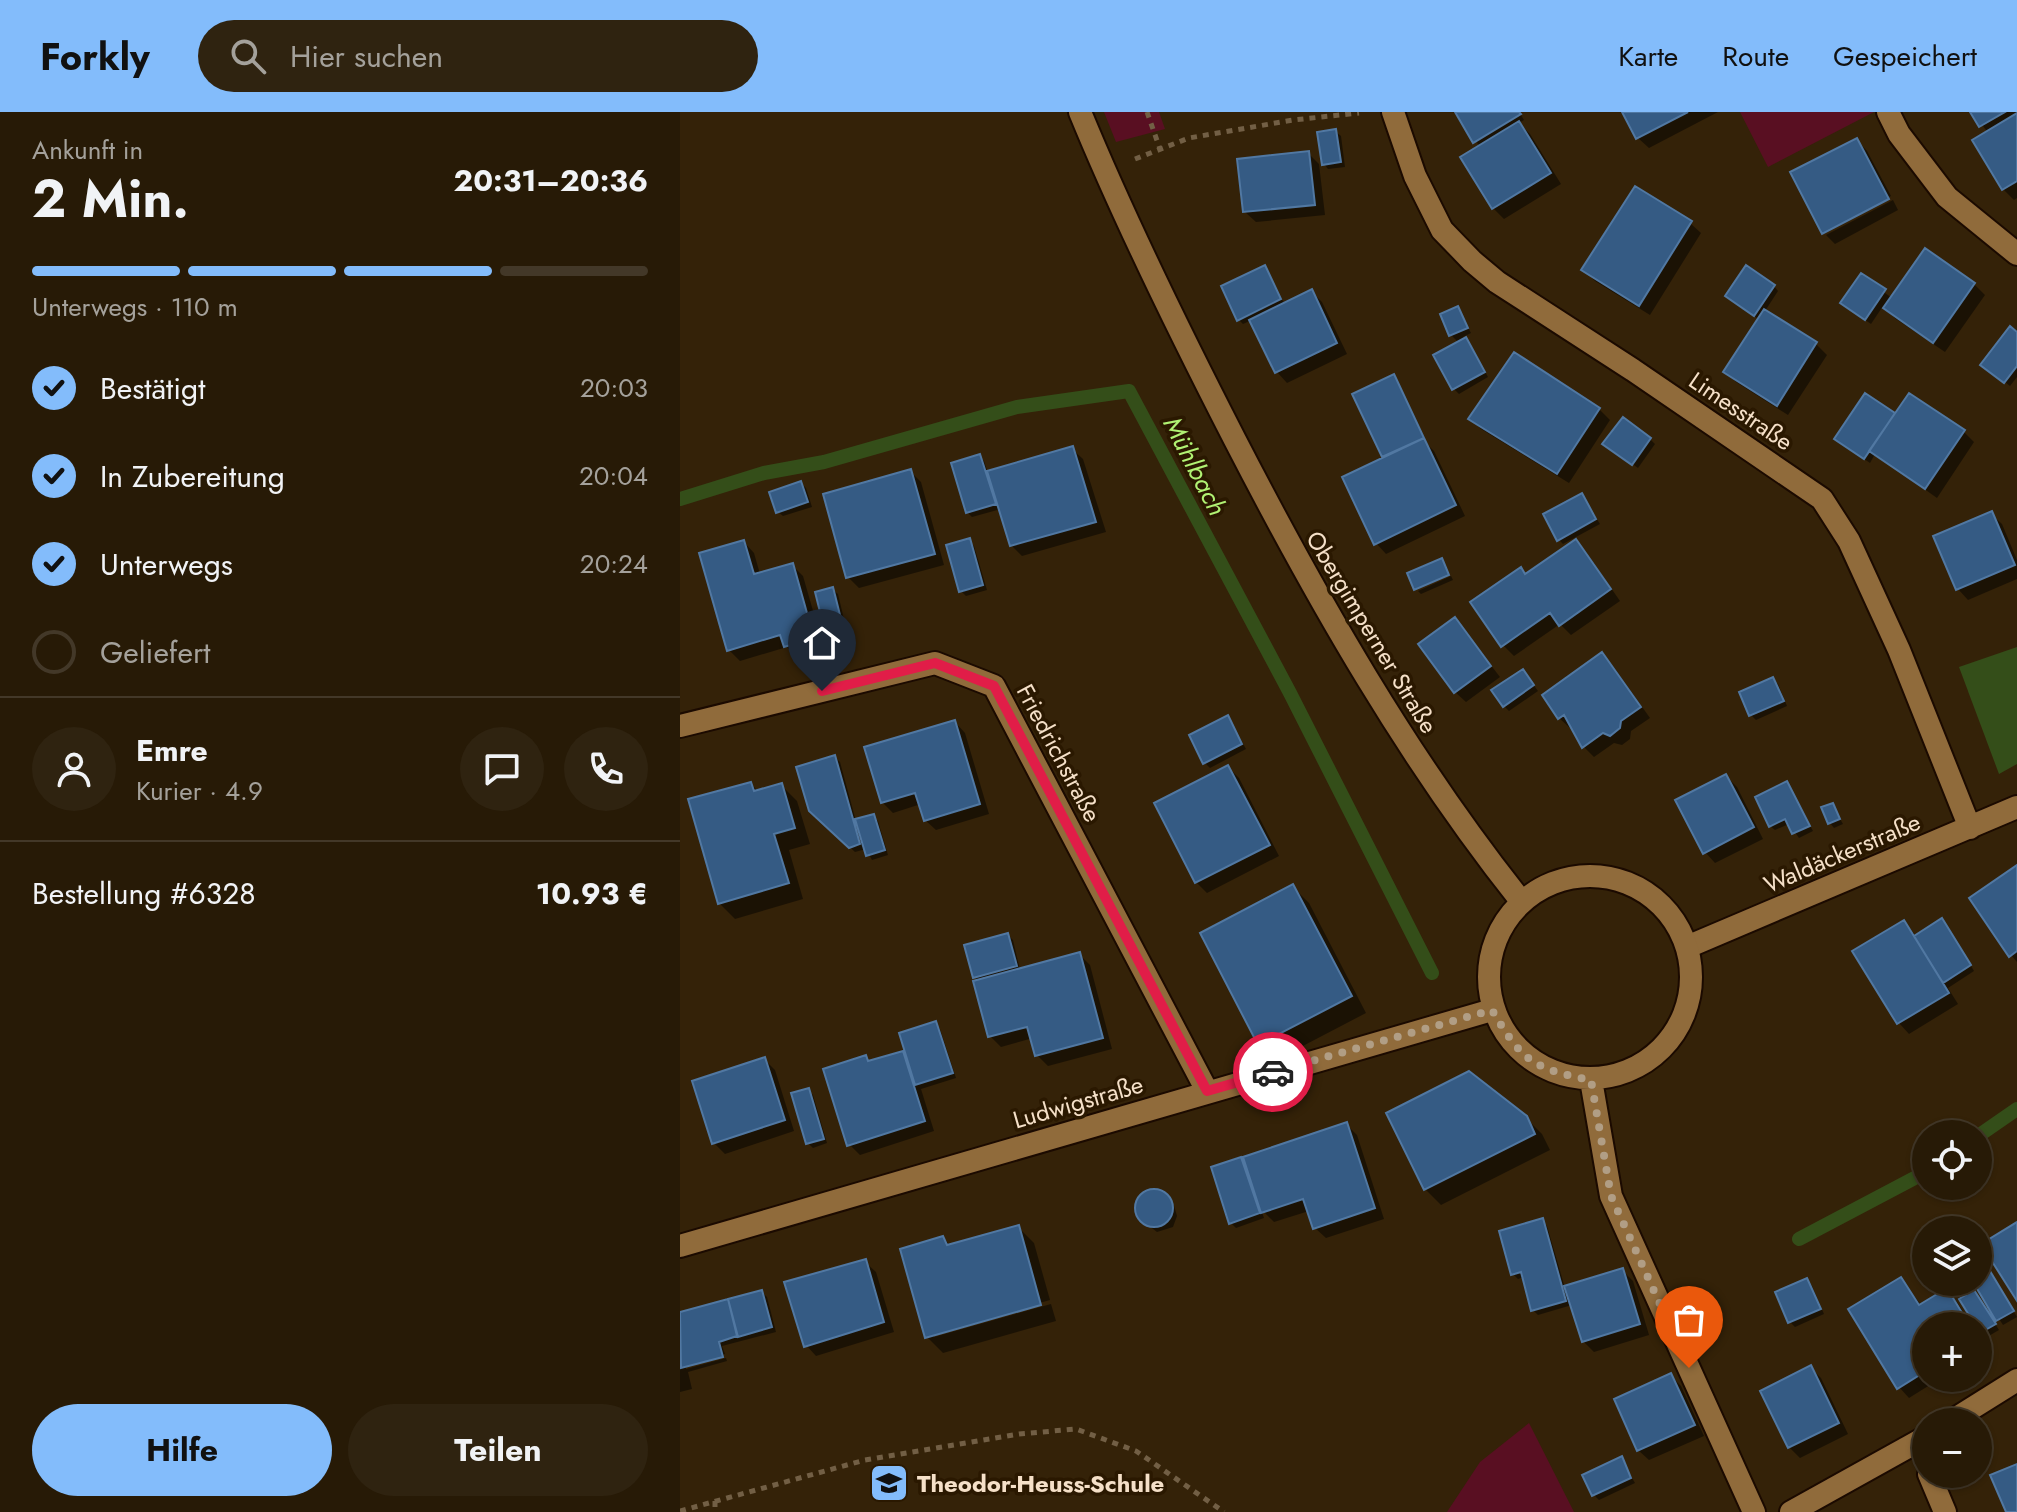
<!DOCTYPE html>
<html lang="de">
<head>
<meta charset="utf-8">
<style>
  :root { --surface:#271a06; --page:#2f2310; --text:#f1f3f6; --muted:#a4a19b; --line:#433828; --accent:#83bcfb }
  body { margin:0; font-family:Jost,sans-serif; background:var(--page); color:var(--text); height:100vh; display:flex; flex-direction:column; font-size:30px; white-space:nowrap }
  * { box-sizing:border-box; margin:0 }
  p { font-size:26px; color:var(--muted) }
  .icon { flex:none; width:44px; height:44px; fill:none; stroke:currentColor; stroke-width:2; stroke-linecap:round; stroke-linejoin:round }
  .map { position:relative; flex:1; overflow:hidden }
  .side { display:flex; flex-direction:column; background:var(--surface); width:680px }
  .side>* { flex:none }
  .controls { position:absolute; left:1232px; top:1008px; display:grid; gap:16px }
  .controls a { display:grid; place-items:center; width:80px; height:80px; border-radius:50%; background:var(--surface); box-shadow:0 2px 6px #0004,0 0 0 2px var(--line); font-size:40px }
  .pin { position:absolute; display:grid; place-items:center; width:68px; height:68px; color:#fff; margin:-82px -34px; border-radius:50% 50% 50% 0; rotate:-45deg; box-shadow:0 0 8px #0007 }
  .pin .icon { rotate:45deg }
  .courier { position:absolute; display:grid; place-items:center; width:80px; height:80px; margin:-40px; border:6px solid #e11d48; border-radius:50%; background:#fff; color:#222; box-shadow:0 2px 10px #0007 }
  .head em { font-style:normal; font-weight:700 }
  .head div { display:flex; flex-direction:column-reverse }
  .head { display:flex; align-items:center; justify-content:space-between; height:136px; padding:0 32px }
  h1 { font-size:52px; font-weight:700; line-height:60px }
  .bar { display:grid; grid-template-columns:repeat(4,1fr); gap:12px 8px; align-content:center; height:96px; padding:0 32px }
  .bar i { height:10px; border-radius:6px; background:var(--line) }
  .bar .active { background:var(--accent) }
  .bar p { grid-column:span 4 }
  .line { display:flex; align-items:center; gap:20px; padding:0 32px; border-top:2px solid var(--line) }
  .line div { flex:1 }
  .round { display:grid; place-items:center; flex:none; width:84px; height:84px; border-radius:42px; background:var(--page) }
  ol { padding:0 32px; list-style:none }
  li { display:flex; align-items:center; gap:24px; height:88px }
  li p { margin-inline-start:auto }
  li .icon { padding:8px; border-radius:50%; background:var(--accent); color:#111; stroke-width:4 }
  li:last-child { color:var(--muted) }
  li i { width:44px; height:44px; border:4px solid var(--line); border-radius:50% }
  .primary-button { display:flex; gap:16px; margin-top:auto; padding:16px 32px }
  .primary-button a { flex:1; height:92px; border-radius:48px; background:var(--accent); color:#111; font-size:32px; font-weight:700; line-height:92px; text-align:center }
  .primary-button a+a { background:var(--page); color:var(--text) }
  header { display:flex; align-items:center; gap:48px; box-sizing:border-box; height:112px; padding:0 40px; background:var(--accent); color:#111 }
  header strong { font-size:38px }
  nav { display:flex; gap:44px; margin-inline-start:auto; font-size:28px }
  .search { width:560px; height:72px; background:var(--page); display:flex; align-items:center; gap:20px; box-sizing:border-box; padding:0 28px; border-radius:44px; color:var(--muted); font-size:30px }
  main { display:flex; flex:1; min-height:0 }
  .map>svg:first-child { display:block }
  .green { fill:#590f22 }
  .water { fill:#344e19 }
  .shadow { fill:#0007 }
  .lines { fill:none; stroke-linecap:round; stroke-linejoin:round }
  .stream { stroke:#344e19; stroke-width:14 }
  .building { fill:#355b84; stroke:#5178a2; stroke-width:2 }
  .minor-casing { stroke:#1b0a00; stroke-width:26 }
  .tertiary-casing { stroke:#1b0a00; stroke-width:26 }
  .path { stroke:#725f45; stroke-width:5; stroke-dasharray:6 6; stroke-linecap:butt }
  .minor { stroke:#906b3b; stroke-width:22 }
  .tertiary { stroke:#906b3b; stroke-width:22 }
  .done { stroke:#b19e85; stroke-width:8; stroke-dasharray:0 14.4 }
  .route { stroke:#e11d48; stroke-width:10 }
  .labels { text-anchor:middle; dominant-baseline:central; stroke-width:7; stroke-linejoin:round; paint-order:stroke }
  .street-label { font-size:24px; fill:#f5e0c8; stroke:#2a1800 }
  .poi-label { font-size:24px; font-weight:bold; fill:#f5e0c8; stroke:#2a1800; text-anchor:start }
  .water-label { font-size:26px; font-style:italic; fill:#b1f273; stroke:#2a1800 }
</style>
</head>
<body>
<header>
<strong>Forkly</strong>
<div class="search"><svg class="icon" aria-label="search" viewBox="0 0 24 24"><circle cx="10" cy="10" r="6"/><path d="M15 15l6 6"/></svg>Hier suchen</div>
<nav><a>Karte</a><a>Route</a><a>Gespeichert</a></nav>
</header>
<main>
<section class="side">
<div class="head"><div><h1>2 Min.</h1><p>Ankunft in</p></div><em>20:31–20:36</em></div>
<div class="bar"><i class="active"></i><i class="active"></i><i class="active"></i><i></i><p>Unterwegs · 110 m</p></div>
<ol>
<li><svg class="icon" aria-label="check" viewBox="0 0 24 24"><path d="M5 12l5 5 9-10"/></svg>Bestätigt<p>20:03</p></li>
<li><svg class="icon" aria-label="check" viewBox="0 0 24 24"><path d="M5 12l5 5 9-10"/></svg>In Zubereitung<p>20:04</p></li>
<li><svg class="icon" aria-label="check" viewBox="0 0 24 24"><path d="M5 12l5 5 9-10"/></svg>Unterwegs<p>20:24</p></li>
<li><i></i>Geliefert</li>
</ol>
<div class="line" style="height:144px"><a class="round"><svg class="icon" aria-label="person" viewBox="0 0 24 24"><circle cx="12" cy="8" r="4"/><path d="M4 21q1-7 8-7t8 7"/></svg></a><div><b>Emre</b><p>Kurier · 4.9</p></div><a class="round"><svg class="icon" aria-label="chat" viewBox="0 0 24 24"><path d="M4 5h16v11H9l-5 4z"/></svg></a><a class="round"><svg class="icon" aria-label="phone" viewBox="0 0 24 24"><path d="M5 4h4l2 5-3 2q2 4 5 5l2-3 5 2v4C11 20 4 13 5 4z"/></svg></a></div>
<div class="line" style="height:104px"><div>Bestellung #6328</div><b>10.93 €</b></div>
<div class="primary-button"><a>Hilfe</a><a>Teilen</a></div>
</section>
<div class="map">
<svg width="1337" height="1400" viewBox="0 0 1337 1400">
  <rect width="100%" height="100%" fill="#342208"/>
  <path class="green" d="M424 0H479L485 17 436 30Z
    M1060 0H1194L1088 55Z
    M849 1311 894 1400H767L800 1350Z"/>
  <path class="water" d="M1337 535V652L1319 662 1279 555Z"/>
  <path class="shadow" d="M777 0H839L844 8 839 11 850 22 881 72 824 107 813 96 800 35Z
    M944 0H1038L969 36 958 26Z
    M1293 0H1337V86L1334 88 1323 77 1308 21Z
    M656 20 661 24 665 55 648 57 644 52Z
    M1177 28 1187 39 1211 84 1145 119V122L1113 61Z
    M628 41 639 52 645 103 576 110 565 100Z
    M1213 88 1218 98 1155 132 1146 123Z
    M1010 111 1021 121 970 203 915 169 904 158Z
    M585 155 605 193 632 180 642 190 667 242 607 271 597 260 572 208 563 212 558 207Z
    M1181 164 1212 186 1294 172 1305 183 1265 240 1216 207 1203 194 1191 212 1168 196Z
    M1094 174 1098 179 1085 199 1136 232 1147 243 1108 303 1056 270 1046 260 1080 208 1052 189Z
    M777 196 791 221 783 225 790 232 808 265 779 282 774 277 779 231 771 223 762 203Z
    M1337 222V265L1330 274 1308 257Z
    M714 265 718 270 748 333 754 339 785 404 706 442 696 431Z
    M1185 283 1216 304 1284 320 1294 330 1257 386 1195 342 1190 351 1161 331Z
    M919 297 930 308 889 371 801 317 790 306Z
    M970 327 975 332 958 356 930 336Z
    M392 337 403 347 426 420 342 444 331 433 321 397 292 405 287 400 299 344 304 349 308 361Z
    M231 360 241 370 264 453 179 476 168 465 146 383Z
    M121 371 126 376 132 395 103 404 98 400Z
    M902 383 920 412 883 432 879 428Z
    M1311 402 1322 412 1337 448V467L1288 488 1278 477Z
    M289 429 294 434 307 478 286 484 281 479Z
    M896 429 906 440 940 489 891 523 880 512 834 544 823 533 846 463Z
    M64 430 74 441 80 462 112 453 123 464 144 537 116 545 107 535 60 549 49 538Z
    M771 464 773 468 741 482 738 479Z
    M153 478 158 482 167 520 151 524 147 519Z
    M775 507 820 565 786 590 775 580Z
    M922 543 933 554 970 606 951 619 950 627 942 633 934 631 914 645 904 635 892 614 890 616 879 606Z
    M847 564 858 579 829 599 824 594Z
    M1093 568 1098 572 1107 594 1076 608 1071 603Z
    M548 605 566 637 530 656 525 651Z
    M275 610 285 621 309 702 256 718 245 708 241 692 213 701 202 690Z
    M155 645 160 650 176 709 193 704 198 709 208 743 192 748 186 737 175 740 131 698Z
    M548 655 559 666 599 744 527 781 516 770Z
    M1046 664 1057 675 1083 727 1035 751 1025 740Z
    M1107 671 1133 719 1119 726 1109 712 1095 718 1090 714Z
    M71 672 79 680 101 673 117 689 130 732 109 738 123 787 55 807 39 791Z
    M1152 693 1163 712 1154 716 1150 711Z
    M1337 755V850L1331 843Z
    M613 775 629 791 686 901 596 948 580 932Z
    M1224 810 1237 825 1267 813 1294 859 1268 876 1278 892 1229 922 1219 911Z
    M328 823 333 828 340 858 399 842 410 853 432 937 368 954 357 943 353 926 321 935 310 924 299 869 295 865Z
    M256 912 260 917 276 966 241 977 254 1019 180 1043 169 1032 186 946 191 951 222 941 230 948Z
    M84 947 95 958 114 1019 45 1042 34 1031Z
    M128 979 133 983 147 1031 133 1036 128 1031Z
    M845 1005 862 1022 870 1038 761 1093 745 1077Z
    M666 1012 677 1023 704 1107 646 1126 635 1116 629 1099 594 1110 581 1097 584 1106 556 1116 551 1111 561 1047 569 1055Z
    M477 1078 493 1090 497 1104 493 1115 477 1120 460 1107 456 1094 462 1083Z
    M862 1109 867 1114 885 1176 942 1158 953 1169 969 1223 914 1240 903 1229 892 1193 858 1203 853 1198 844 1165 838 1167 833 1162Z
    M338 1115 354 1131 370 1188 254 1221V1225L371 1192 376 1209 263 1241 247 1225 263 1126 271 1134Z
    M185 1150 196 1160 214 1220 136 1244 126 1233Z
    M1307 1156 1337 1205 1323 1213 1295 1170H1298V1161Z
    M1221 1167 1242 1194 1266 1179 1277 1190 1292 1214H1246V1266H1261L1229 1286 1219 1275Z
    M1127 1169 1132 1174 1144 1202 1115 1215 1110 1210Z
    M82 1180 87 1185 96 1220 42 1234 45 1242 6 1253V1257L46 1246 47 1249 8 1260 12 1277 0 1280V1202Z
    M1299 1186 1319 1218 1307 1225 1282 1188Z
    M1298 1223 1307 1238 1298 1243Z
    M1131 1256 1141 1266 1168 1322 1120 1346 1109 1335Z
    M991 1264 1001 1274 1024 1324 969 1348 958 1338Z
    M941 1347 955 1371 919 1388 914 1383Z"/>
  <g class="lines">
    <path class="stream" d="M0 387 84 361 144 350 337 295 449 279 610 581 752 861
      M1298 1024 1337 997
      M1119 1127 1246 1060"/>
  </g>
  <path class="building" d="M775 0H839L841 2 793 31Z
    M942 0H1008L956 27Z
    M1290 0H1325L1299 15Z
    M1337 1V69L1322 78 1292 28Z
    M839 9 871 61 812 97 780 45Z
    M656 17 661 50 642 53 637 20Z
    M1177 26 1209 87 1142 122 1110 60Z
    M629 39 635 93 563 100 557 47Z
    M955 74 1012 109 959 194 901 158Z
    M1245 136 1295 171 1253 231 1203 196Z
    M585 153 601 187 557 209 541 174Z
    M1066 153 1095 173 1074 204 1045 184Z
    M1181 161 1206 177 1185 208 1160 191Z
    M632 177 657 231 595 261 569 208Z
    M778 194 788 216 769 224 760 202Z
    M1084 197 1137 230 1097 294 1043 260Z
    M1330 214 1337 220V254L1324 271 1300 253Z
    M786 225 805 260 772 278 753 243Z
    M834 240 920 296 877 362 788 307Z
    M714 262 744 326 702 345 672 282Z
    M1185 281 1215 301 1184 347 1154 327Z
    M1229 281 1285 318 1245 377 1189 339Z
    M943 305 971 326 952 353 922 332Z
    M744 326 776 393 694 433 662 365Z
    M393 334 416 410 330 434 307 359Z
    M300 342 316 392 286 401 271 351Z
    M231 357 255 442 166 466 143 382Z
    M121 369 128 390 96 401 89 380Z
    M902 381 916 407 877 429 863 402Z
    M1312 399 1335 453 1276 478 1253 424Z
    M290 426 303 473 279 480 266 433Z
    M896 427 931 477 879 514 870 501 821 535 790 490 841 455 845 462Z
    M64 428 74 462 113 451 134 526 104 535 100 523 47 539 19 441Z
    M762 446 769 463 734 478 727 461Z
    M153 475 163 515 145 520 135 480Z
    M775 505 811 554 774 581 738 532Z
    M922 540 961 595 941 609 940 616 930 624 923 621 902 636 884 603 878 607 862 583Z
    M843 557 854 573 823 595 811 578Z
    M1093 565 1104 589 1069 604 1059 580Z
    M548 603 562 632 523 652 509 623Z
    M275 608 300 692 244 709 235 681 201 691 184 635Z
    M155 643 180 732 169 736 129 699 116 655Z
    M548 653 590 733 515 771 474 691Z
    M1046 662 1074 715 1023 742 995 688Z
    M1107 669 1130 714 1112 722 1105 707 1089 715 1075 685Z
    M71 670 74 679 102 671 115 716 94 722 109 771 38 792 8 687Z
    M1153 691 1160 707 1148 712 1141 695Z
    M194 702 205 738 186 744 175 707Z
    M1337 753V839L1329 845 1289 786Z
    M613 772 672 884 578 933 520 821Z
    M1262 806 1291 853 1263 871 1234 824Z
    M1224 808 1269 881 1217 912 1172 839Z
    M328 821 337 854 293 866 284 833Z
    M400 840 423 926 355 944 347 915 308 925 293 869Z
    M256 909 273 961 235 973 219 921Z
    M223 939 245 1009 167 1034 143 957 186 943 188 949Z
    M85 945 105 1008 32 1032 12 969Z
    M789 959 847 1004 855 1022 744 1078 706 1001Z
    M129 976 144 1027 126 1032 111 981Z
    M667 1010 695 1096 633 1117 623 1087 581 1101 563 1045Z
    M561 1045 580 1101 549 1112 531 1055Z
    M455 1096a19 19 0 1 1 38 0a19 19 0 1 1-38 0Z
    M863 1106 886 1189 851 1199 841 1160 831 1163 819 1119Z
    M1337 1110V1189L1301 1132Z
    M339 1113 361 1193 245 1226 220 1137 263 1124 267 1133Z
    M186 1147 204 1210 124 1235 104 1170Z
    M1307 1154 1334 1199 1316 1209 1293 1170H1298V1159Z
    M943 1156 960 1212 902 1230 884 1174Z
    M1221 1165 1239 1193 1267 1176 1290 1214H1246V1259L1217 1277 1168 1197Z
    M1127 1166 1141 1197 1108 1211 1095 1180Z
    M82 1178 92 1215 58 1225 48 1187Z
    M1294 1178 1316 1212 1300 1221 1279 1187Z
    M48 1187 57 1224 39 1230 43 1245 1 1256 0 1200Z
    M1131 1253 1159 1311 1108 1336 1080 1279Z
    M991 1261 1015 1313 957 1339 934 1287Z
    M942 1344 951 1366 912 1384 902 1363Z
    M1337 1352V1400H1326L1310 1363Z"/>
  <g class="lines">
    <g class="minor-casing">
      <path id="minor" d="M713 0 735 64 762 118 792 149 817 170 953 258 1142 387 1169 429 1219 538 1290 716
        M1208 0 1219 22 1267 85 1337 142
        M0 614 255 551 314 574 527 979
        M1007 835 1337 695
        M0 1134 812 898
        M1270 1310 1337 1268
        M1249 1362 1265 1400
        M1111 1400 1246 1325"/>
    </g>
    <g class="tertiary-casing">
      <path id="tertiary" d="M400 0C446 112 500 221 555 328 638 489 728 647 841 789
        M809 865a101 101 0 1 1 202 0a101 101 0 1 1-202 0Z
        M911 968 931 1084 1074 1400"/>
    </g>
    <path class="path" d="M467 0 480 37
      M455 47 509 26 613 8 679 1
      M35 1389V1400
      M0 1399 185 1348 339 1322 396 1317 456 1339 544 1400"/>
    <use href="#minor" class="minor"/>
    <use href="#tertiary" class="tertiary"/>
  </g>
  <g class="lines">
    <path class="done" d="M593 960 812 898C842 949 853 957 911 968L931 1084 1009 1256"/>
    <path class="route" d="M142 579 255 551 314 574 527 979 593 960"/>
  </g>
  <defs>
    <g id="school-square" transform="scale(2)"><rect x="-9" y="-9" width="18" height="18" rx="4" fill="#83bcfb" stroke="#2a1800"/><path d="M0-5L7-2L0 1L-7-2ZM-4 1L0 2.5L4 1V4Q0 6-4 4Z" fill="#111"/></g>
  </defs>
  <g fill-rule="evenodd">
    <use href="#school-square" x="209" y="1371"/>
  </g>
  <g class="labels">
    <g class="street-label">
      <text transform="translate(1061 299) rotate(34)">Limesstraße</text>
      <text transform="translate(692 520) rotate(59)">Obergimperner Straße</text>
      <text transform="translate(379 641) rotate(62)">Friedrichstraße</text>
      <text transform="translate(1162 741) rotate(-23)">Waldäckerstraße</text>
      <text transform="translate(398 990) rotate(-16)">Ludwigstraße</text>
    </g>
    <g class="poi-label">
      <text x="237" y="1371">Theodor-Heuss-Schule</text>
    </g>
    <g class="water-label">
      <text transform="translate(515 354) rotate(63)">Mühlbach</text>
    </g>
  </g>
</svg>
<div class="controls">
<a><svg class="icon" aria-label="locate" viewBox="0 0 24 24"><circle cx="12" cy="12" r="6"/><path d="M12 2v4M12 18v4M2 12h4M18 12h4"/></svg></a>
<a><svg class="icon" aria-label="layers" viewBox="0 0 24 24"><path d="M12 4l9 5-9 5-9-5zM3 14l9 5 9-5"/></svg></a>
<a>+</a>
<a>−</a>
</div>
<div class="pin" style="left:1009px;top:1256px;background:#ea580c"><svg class="icon" aria-label="bag" viewBox="0 0 24 24"><path d="M5 8h14l-1 12H6zM9 8a3 3 0 0 1 6 0"/></svg></div>
<div class="pin" style="left:142px;top:579px;background:#1f2937"><svg class="icon" aria-label="home" viewBox="0 0 24 24"><path d="M3 11l9-7 9 7M6 9v11h12V9"/></svg></div>
<div class="courier" style="left:593px;top:960px"><svg class="icon" aria-label="car" viewBox="0 0 24 24"><path d="M5 17H2v-5l4-1 3-4h7l3 4 3 1v5h-3M9 17h6M6 11h13"/><circle cx="7" cy="17" r="2"/><circle cx="17" cy="17" r="2"/></svg></div>
</div>
</main>
</body>
</html>
